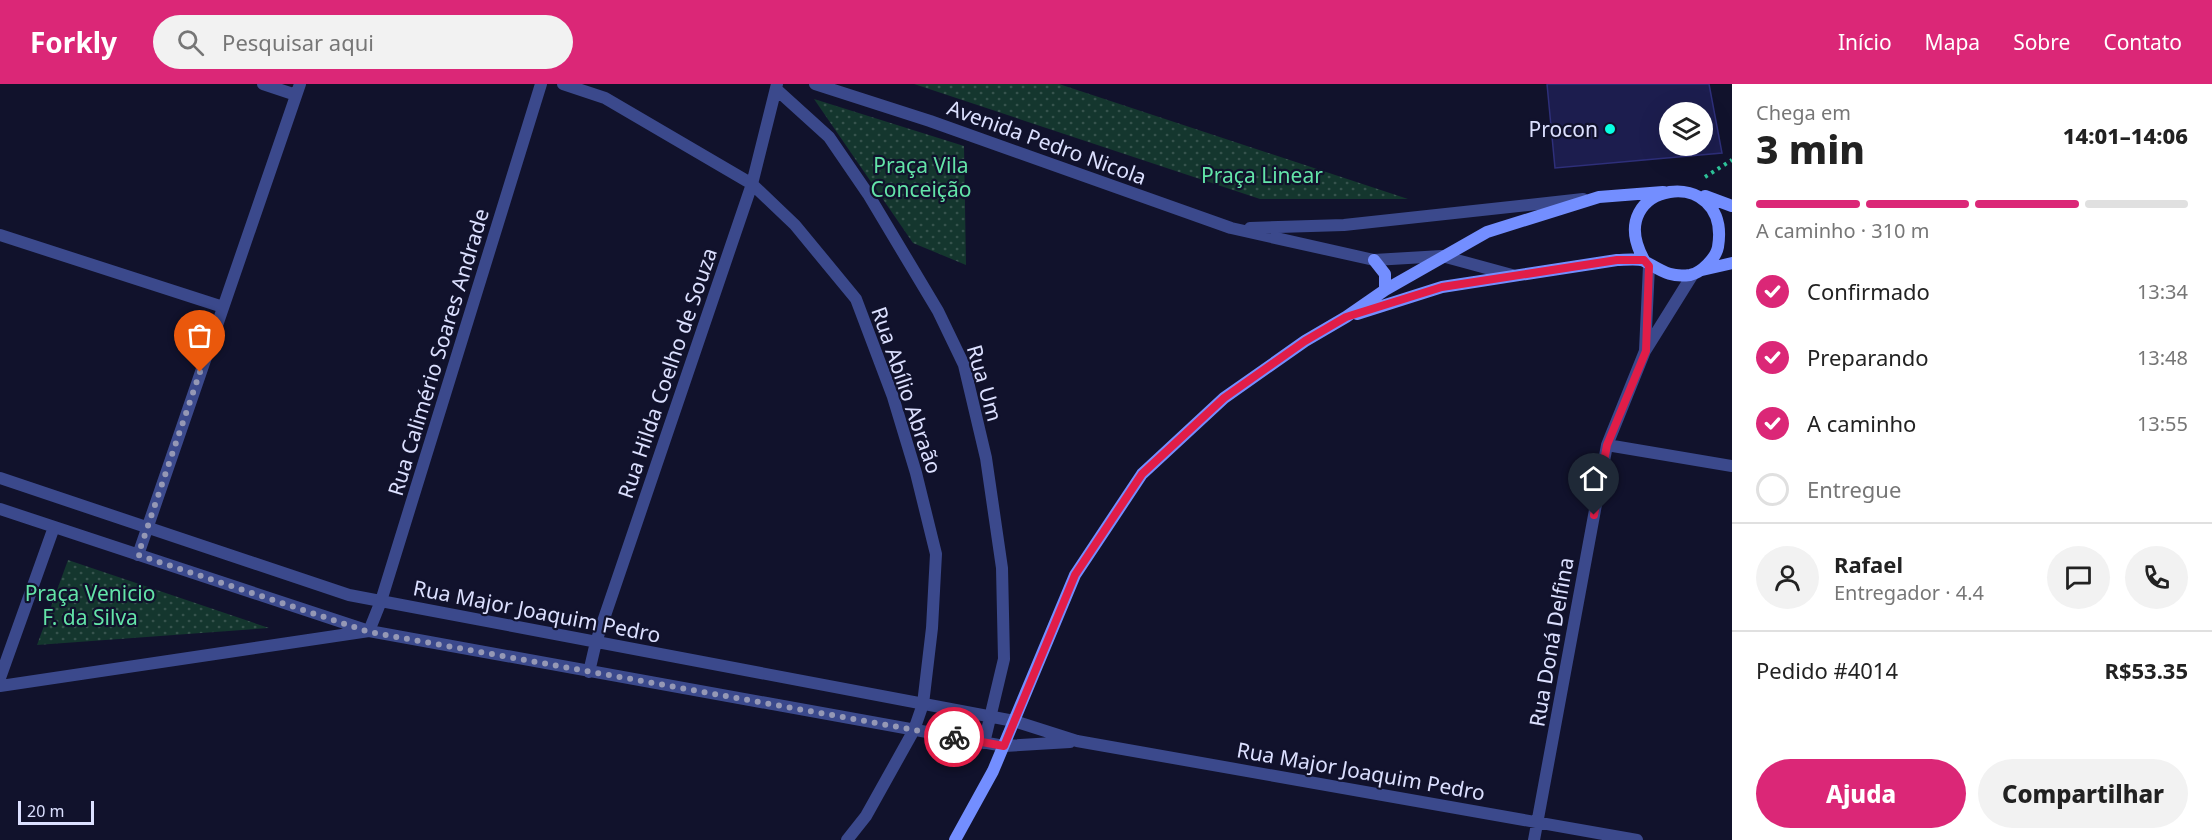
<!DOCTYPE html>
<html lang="pt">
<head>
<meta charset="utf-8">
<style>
  :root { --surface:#fff; --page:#f2f2f2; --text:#222; --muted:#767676; --line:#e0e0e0; --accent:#db2777 }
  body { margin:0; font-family:"Noto Sans",sans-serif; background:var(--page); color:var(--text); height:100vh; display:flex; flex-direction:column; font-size:22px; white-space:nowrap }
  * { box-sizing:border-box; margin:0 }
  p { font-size:20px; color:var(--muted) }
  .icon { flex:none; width:33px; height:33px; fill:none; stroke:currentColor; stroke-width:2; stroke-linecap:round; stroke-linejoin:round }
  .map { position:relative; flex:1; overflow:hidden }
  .details { display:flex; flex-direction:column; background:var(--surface); width:480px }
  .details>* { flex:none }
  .buttons { position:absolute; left:1659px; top:18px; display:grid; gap:12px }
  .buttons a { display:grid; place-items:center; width:54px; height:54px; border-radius:50%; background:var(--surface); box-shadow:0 6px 24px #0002; font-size:30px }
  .scale { position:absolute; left:18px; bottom:15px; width:76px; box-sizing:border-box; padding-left:6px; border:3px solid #dce0ff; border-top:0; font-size:16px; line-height:21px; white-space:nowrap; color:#dce0ff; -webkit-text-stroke:4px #11122c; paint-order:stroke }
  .pin { position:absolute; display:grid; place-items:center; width:51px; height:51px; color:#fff; margin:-62px -26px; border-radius:50% 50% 50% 0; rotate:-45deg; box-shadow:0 0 6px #0007 }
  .pin .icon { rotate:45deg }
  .courier { position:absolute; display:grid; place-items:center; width:60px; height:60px; margin:-30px; border:4px solid #e11d48; border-radius:50%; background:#fff; color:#222; box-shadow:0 2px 8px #0007 }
  .summary em { font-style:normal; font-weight:800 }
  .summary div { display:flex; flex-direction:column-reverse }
  .summary { display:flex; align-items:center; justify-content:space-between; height:102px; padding:0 24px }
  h1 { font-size:39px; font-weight:800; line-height:45px }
  .bar { display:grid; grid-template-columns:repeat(4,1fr); gap:9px 6px; align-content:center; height:72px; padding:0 24px }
  .bar i { height:8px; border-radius:4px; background:var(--line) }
  .bar .selected { background:var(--accent) }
  .bar p { grid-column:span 4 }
  .line { display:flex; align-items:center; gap:15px; padding:0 24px; border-top:2px solid var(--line) }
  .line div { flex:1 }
  .round { display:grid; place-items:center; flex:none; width:63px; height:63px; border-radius:32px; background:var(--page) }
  ol { padding:0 24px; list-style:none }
  li { display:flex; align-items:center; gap:18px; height:66px }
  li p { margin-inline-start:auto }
  li .icon { padding:6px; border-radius:50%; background:var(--accent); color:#fff; stroke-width:4 }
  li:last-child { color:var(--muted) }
  li i { width:33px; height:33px; border:3px solid var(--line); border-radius:50% }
  .cta { display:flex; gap:12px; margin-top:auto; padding:12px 24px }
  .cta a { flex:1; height:69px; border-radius:36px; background:var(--accent); color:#fff; font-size:24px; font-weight:800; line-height:69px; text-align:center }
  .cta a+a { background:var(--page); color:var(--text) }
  header { display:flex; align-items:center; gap:36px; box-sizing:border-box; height:84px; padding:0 30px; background:var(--accent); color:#fff }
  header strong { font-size:28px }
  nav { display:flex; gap:33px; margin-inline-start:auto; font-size:21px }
  .search { width:420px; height:54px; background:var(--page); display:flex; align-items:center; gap:15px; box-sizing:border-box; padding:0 21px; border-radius:33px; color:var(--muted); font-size:22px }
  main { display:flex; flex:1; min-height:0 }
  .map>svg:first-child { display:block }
  .park { fill:url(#park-dots) }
  .building { fill:#1c1d4e; stroke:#2e2f7a; stroke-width:1.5; fill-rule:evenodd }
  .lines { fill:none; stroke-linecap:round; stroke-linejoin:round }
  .path { stroke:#2ec198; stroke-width:4; stroke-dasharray:3 4.5; stroke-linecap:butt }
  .street { stroke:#3b498c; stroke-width:12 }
  .secondary { stroke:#738eff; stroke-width:12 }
  .done { stroke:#9598b5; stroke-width:6; stroke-dasharray:0 10.8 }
  .route { stroke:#e11d48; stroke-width:8 }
  .poi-dot { fill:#08ffe2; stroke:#11122c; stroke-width:2 }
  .labels { text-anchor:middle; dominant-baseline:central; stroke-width:4.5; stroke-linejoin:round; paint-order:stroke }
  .poi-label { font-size:21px; fill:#dce0ff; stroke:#11122c; text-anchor:end }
  .street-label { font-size:21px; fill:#dce0ff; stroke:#11122c }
  .park-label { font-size:21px; fill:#63e4a8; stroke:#11122c }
</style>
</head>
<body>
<header>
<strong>Forkly</strong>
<div class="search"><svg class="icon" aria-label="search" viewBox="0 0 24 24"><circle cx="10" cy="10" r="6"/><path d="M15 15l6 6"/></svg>Pesquisar aqui</div>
<nav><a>Início</a><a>Mapa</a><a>Sobre</a><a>Contato</a></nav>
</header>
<main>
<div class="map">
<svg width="1732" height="756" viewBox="0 0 1732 756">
  <defs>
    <pattern id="park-dots" width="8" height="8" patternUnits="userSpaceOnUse" patternTransform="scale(1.5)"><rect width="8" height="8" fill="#14362e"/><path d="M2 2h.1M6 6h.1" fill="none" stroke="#36534d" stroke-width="1.8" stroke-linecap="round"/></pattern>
  </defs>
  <rect width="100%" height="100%" fill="#11122c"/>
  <path class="park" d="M914 0H1059L1408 115H1260Z
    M814 15 964 62 966 181 913 159Z
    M68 476 269 544 37 561Z"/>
  <path class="building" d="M1547 0H1709L1722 69 1555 84ZM1670 28H1702V62H1670Z"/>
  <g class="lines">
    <path class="path" d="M1705 93 1732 76"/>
    <path class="street" d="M263 0 296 11
      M563 0 605 14 752 100 795 141 856 215 893 313 916 389 936 470 932 544 923 620 914 646 866 732 847 756
      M815 0 930 37 1231 144 1374 176 1442 172 1512 191
      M776 5 829 53 868 110 938 227 964 281 986 374 1002 484 1004 575 984 659
      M1250 144 1344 141 1583 115
      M0 151 223 223
      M1645 266 1649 182
      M1607 361 1732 382
      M0 394 349 511 1014 637 1077 657 1637 756
      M0 425 369 547 1004 662 1070 658
      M138 471 300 0
      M589 588 596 558 752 100 777 0
      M0 594 54 443
      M0 602 369 547 381 517 541 0
      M1534 756 1607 361 1645 267 1693 190"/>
    <path class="secondary" d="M1705 112 1732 122
      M1374 176 1385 190V206
      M1702 186 1732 179
      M1357 230 1442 203 1617 176C1624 176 1638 174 1644 177 1661 186 1669 194 1690 191 1701 189 1716 174 1718 163 1732 78 1600 97 1644 176
      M955 756 993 687 1075 491 1142 390 1224 314 1305 257 1346 233 1385 206 1487 148 1599 113 1663 108"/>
  </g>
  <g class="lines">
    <path class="done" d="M200 288 138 471 369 548 954 653"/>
    <path class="route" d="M954 653 1004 662 1075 491 1142 390 1224 314 1305 257 1346 233 1442 203 1617 176H1644L1649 182 1646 267 1607 361 1594 431"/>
  </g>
  <circle class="poi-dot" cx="1610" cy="45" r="6"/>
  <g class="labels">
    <g class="poi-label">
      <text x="1598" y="45">Procon</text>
    </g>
    <g class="street-label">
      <text transform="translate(1047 58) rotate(20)">Avenida Pedro Nicola</text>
      <text transform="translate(438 268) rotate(-73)">Rua Calimério Soares Andrade</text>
      <text transform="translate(667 289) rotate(-71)">Rua Hilda Coelho de Souza</text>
      <text transform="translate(985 299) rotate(74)">Rua Um</text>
      <text transform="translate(907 306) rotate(71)">Rua Abílio Abraão</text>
      <text transform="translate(537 527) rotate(11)">Rua Major Joaquim Pedro</text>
      <text transform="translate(1551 558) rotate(-80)">Rua Doná Delfina</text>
      <text transform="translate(1361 687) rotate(10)">Rua Major Joaquim Pedro</text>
    </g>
    <g class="park-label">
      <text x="921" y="81">Praça Vila<tspan x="921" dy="24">Conceição</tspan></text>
      <text x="1262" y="91">Praça Linear</text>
      <text x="90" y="509">Praça Venicio<tspan x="90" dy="24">F. da Silva</tspan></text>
    </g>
  </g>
</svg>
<div class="buttons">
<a><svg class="icon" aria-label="layers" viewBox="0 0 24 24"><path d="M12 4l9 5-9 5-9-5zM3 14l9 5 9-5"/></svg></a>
</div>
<div class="scale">20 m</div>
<div class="pin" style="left:200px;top:288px;background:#ea580c"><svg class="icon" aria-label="bag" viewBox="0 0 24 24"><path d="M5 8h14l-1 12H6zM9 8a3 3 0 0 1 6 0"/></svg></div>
<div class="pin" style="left:1594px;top:431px;background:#1f2937"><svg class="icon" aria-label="home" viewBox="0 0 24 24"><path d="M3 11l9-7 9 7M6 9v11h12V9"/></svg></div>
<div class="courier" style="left:954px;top:653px"><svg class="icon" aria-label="bike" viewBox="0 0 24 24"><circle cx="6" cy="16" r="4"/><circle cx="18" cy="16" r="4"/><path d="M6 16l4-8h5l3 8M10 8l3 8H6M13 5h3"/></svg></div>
</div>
<section class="details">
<div class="summary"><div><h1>3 min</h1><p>Chega em</p></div><em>14:01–14:06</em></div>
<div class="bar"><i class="selected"></i><i class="selected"></i><i class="selected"></i><i></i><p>A caminho · 310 m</p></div>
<ol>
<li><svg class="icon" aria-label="check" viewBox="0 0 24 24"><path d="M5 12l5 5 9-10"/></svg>Confirmado<p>13:34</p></li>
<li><svg class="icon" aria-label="check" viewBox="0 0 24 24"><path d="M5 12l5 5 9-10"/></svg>Preparando<p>13:48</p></li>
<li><svg class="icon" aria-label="check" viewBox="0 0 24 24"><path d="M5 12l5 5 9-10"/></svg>A caminho<p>13:55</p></li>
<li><i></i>Entregue</li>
</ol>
<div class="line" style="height:108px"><a class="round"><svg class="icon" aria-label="person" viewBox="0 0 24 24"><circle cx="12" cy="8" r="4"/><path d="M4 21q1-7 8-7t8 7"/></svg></a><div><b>Rafael</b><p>Entregador · 4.4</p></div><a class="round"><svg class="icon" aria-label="chat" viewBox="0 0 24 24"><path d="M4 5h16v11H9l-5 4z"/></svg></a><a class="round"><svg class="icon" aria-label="phone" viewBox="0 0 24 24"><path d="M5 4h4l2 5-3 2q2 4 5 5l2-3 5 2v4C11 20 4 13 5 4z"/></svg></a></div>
<div class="line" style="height:78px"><div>Pedido #4014</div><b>R$53.35</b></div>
<div class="cta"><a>Ajuda</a><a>Compartilhar</a></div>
</section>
</main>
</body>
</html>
